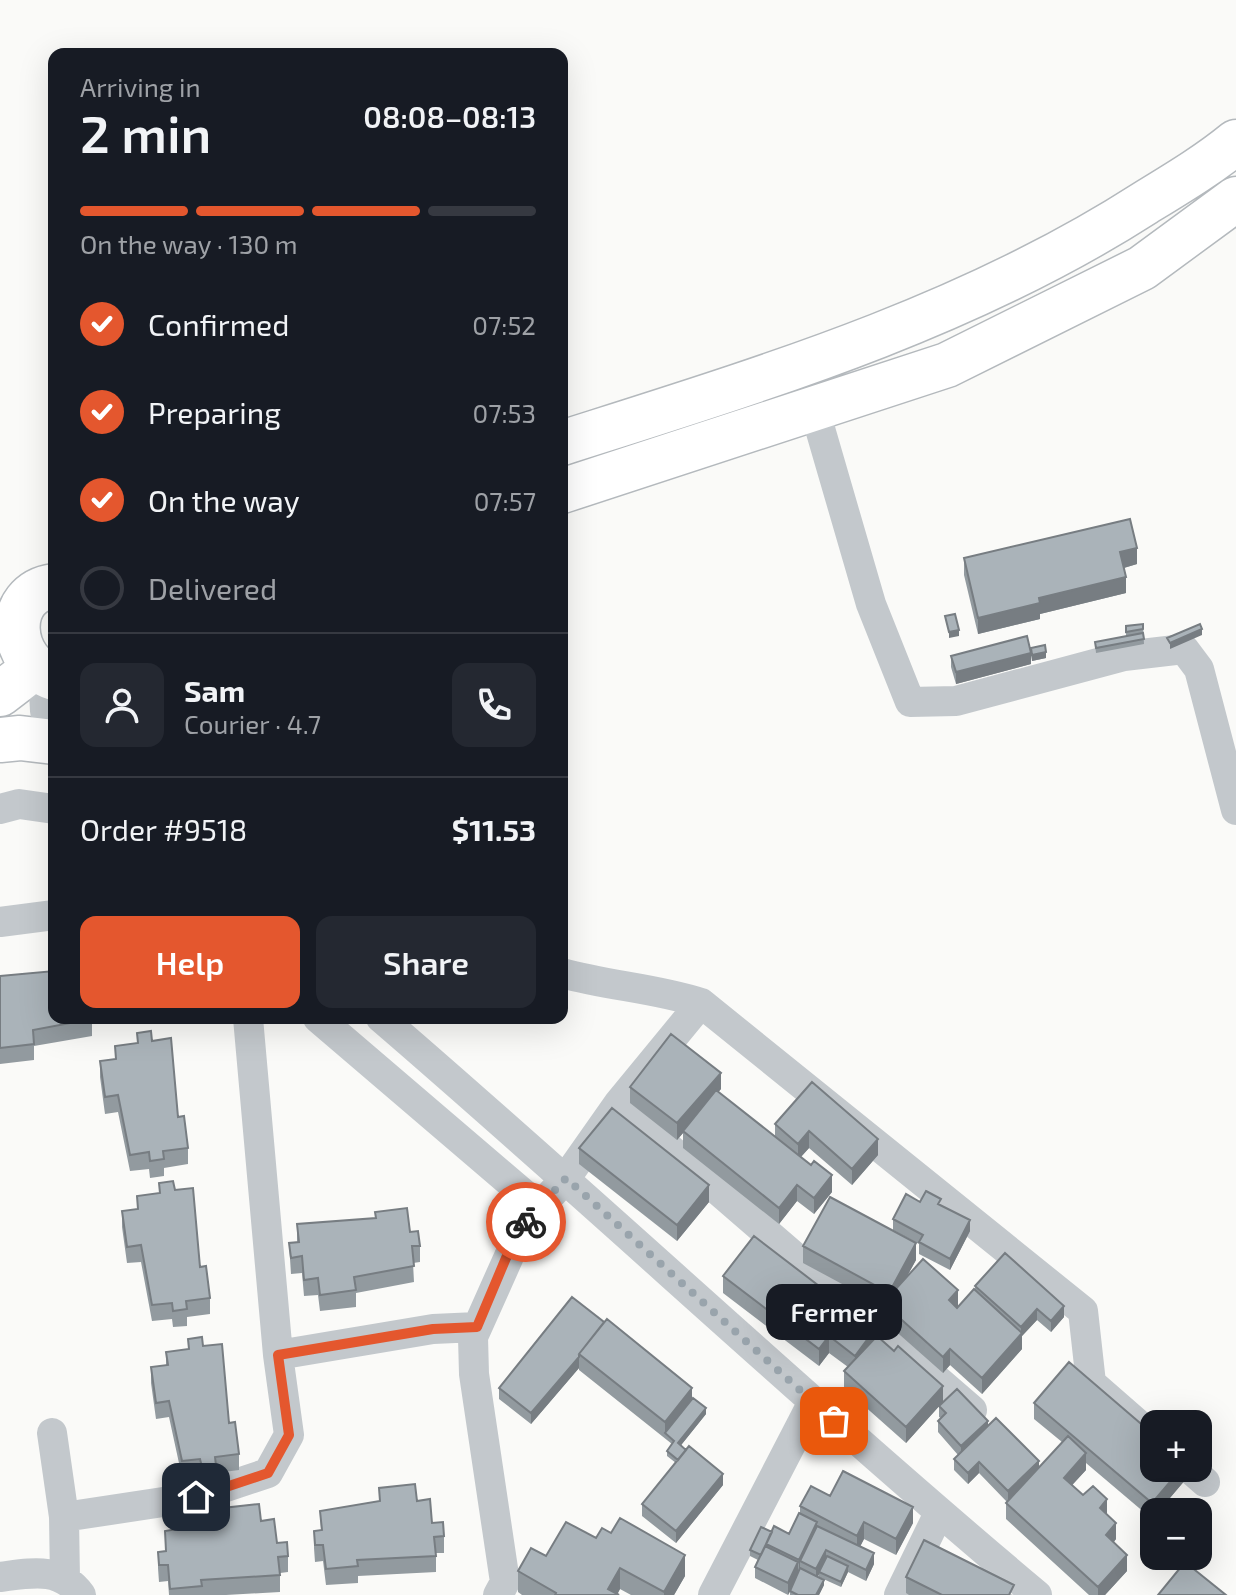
<!DOCTYPE html>
<html lang="en">
<head>
<meta charset="utf-8">
<style>
  :root { --surface:#171b24; --page:#242831; --text:#f1f3f6; --muted:#9ea1a6; --line:#363941; --accent:#e4572e }
  body { margin:0; font-family:"Exo 2",sans-serif; background:var(--page); color:var(--text); height:100vh; display:flex; flex-direction:column; font-size:30px; white-space:nowrap }
  * { box-sizing:border-box; margin:0 }
  p { font-size:26px; color:var(--muted) }
  .icon { flex:none; width:44px; height:44px; fill:none; stroke:currentColor; stroke-width:2; stroke-linecap:round; stroke-linejoin:round }
  .map { position:relative; flex:1; overflow:hidden }
  .details { position:absolute; left:48px; top:48px; width:520px; height:976px; display:flex; flex-direction:column; background:var(--surface); border-radius:16px; box-shadow:0 8px 32px #0002 }
  .details>* { flex:none }
  .buttons { position:absolute; left:1140px; top:1410px; display:grid; gap:16px }
  .buttons a { display:grid; place-items:center; width:72px; height:72px; border-radius:16px; background:var(--surface); box-shadow:0 8px 32px #0002; font-size:40px }
  .pin { position:absolute; display:grid; place-items:center; width:68px; height:68px; color:#fff; margin:-34px; border-radius:16px; box-shadow:0 4px 12px #0006 }
  .courier { position:absolute; display:grid; place-items:center; width:80px; height:80px; margin:-40px; border:6px solid #e4572e; border-radius:50%; background:#fff; color:#222; box-shadow:0 2px 10px #0007 }
  .bubble { position:absolute; height:56px; border-radius:16px; background:var(--surface); box-shadow:0 8px 32px #0002; font-size:26px; font-weight:600; line-height:56px; text-align:center }
  .headline em { font-style:normal; font-weight:600 }
  .headline div { display:flex; flex-direction:column-reverse }
  .headline { display:flex; align-items:center; justify-content:space-between; height:136px; padding:0 32px }
  h1 { font-size:52px; font-weight:600; line-height:60px }
  .bar { display:grid; grid-template-columns:repeat(4,1fr); gap:12px 8px; align-content:center; height:96px; padding:0 32px }
  .bar i { height:10px; border-radius:6px; background:var(--line) }
  .bar .on { background:var(--accent) }
  .bar p { grid-column:span 4 }
  .line { display:flex; align-items:center; gap:20px; padding:0 32px; border-top:2px solid var(--line) }
  .line div { flex:1 }
  .round { display:grid; place-items:center; flex:none; width:84px; height:84px; border-radius:16px; background:var(--page) }
  ol { padding:0 32px; list-style:none }
  li { display:flex; align-items:center; gap:24px; height:88px }
  li p { margin-inline-start:auto }
  li .icon { padding:8px; border-radius:50%; background:var(--accent); color:#fff; stroke-width:4 }
  li:last-child { color:var(--muted) }
  li i { width:44px; height:44px; border:4px solid var(--line); border-radius:50% }
  .action { display:flex; gap:16px; margin-top:auto; padding:16px 32px }
  .action a { flex:1; height:92px; border-radius:16px; background:var(--accent); color:#fff; font-size:32px; font-weight:600; line-height:92px; text-align:center }
  .action a+a { background:var(--page); color:var(--text) }
  .map>svg:first-child { display:block }
  .lines { fill:none; stroke-linecap:round; stroke-linejoin:round }
  .highway-casing { stroke:#b4b9bd; stroke-width:47 }
  .minor { stroke:#c3c8cc; stroke-width:30 }
  .highway { stroke:#fff; stroke-width:44 }
  .wall { fill:#929a9f }
  .shaded-wall { fill:#777d82 }
  .building { fill:#aab3b9; stroke:#777d82; stroke-width:2 }
  .done { stroke:#99a4ac; stroke-width:8; stroke-dasharray:0 14.4 }
  .route { stroke:#e4572e; stroke-width:10 }
</style>
</head>
<body>
<div class="map">
<svg width="1236" height="1595" viewBox="0 0 1236 1595">
  <rect width="100%" height="100%" fill="#fafaf8"/>
  <g class="lines">
    <g class="highway-casing">
      <path id="highway" d="M562 443C763 379 966 318 1145 203 1176 184 1208 165 1236 142
        M562 491 947 365 1142 268 1236 199
        M54 586C3 593 8 662 54 678
        M0 694 34 668
        M0 740 20 738 54 742"/>
    </g>
    <path class="minor" d="M814 408 871 604 910 702 956 701 1124 656 1184 649 1199 669 1236 810
      M43 674 45 711 54 728
      M0 809 19 804 54 809
      M0 922 54 915
      M562 973C608 986 655 988 701 1003
      M318 1018 539 1207
      M381 1018C602 1208 814 1408 1037 1595
      M618 1104 972 1410
      M278 1355 433 1329 477 1327
      M52 1433 64 1517 65 1579
      M1189 1468 1205 1482
      M64 1517 196 1497 268 1473 289 1435 278 1355 248 1018
      M0 1577C31 1573 60 1566 81 1595
      M498 1595 505 1582 474 1374 473 1337 523 1225 566 1178 618 1104 701 1003 1083 1311 1091 1383 1154 1438
      M713 1595 813 1402
      M899 1595 939 1513"/>
    <use href="#highway" class="highway"/>
  </g>
  <path class="wall" d="M964 558 1137 564 1124 568 1126 593 1040 614V619L978 634 964 575Z
    M1143 624 1144 644 1096 653 1095 642 1126 636V626Z
    M1031 652 1046 658 1032 661 1031 656V664L956 684 951 667V656Z
    M0 976 92 1018V1036L34 1046V1060L0 1064Z
    M137 1033 152 1041 188 1148V1164L164 1168V1176L150 1178 149 1169 130 1171 118 1112 105 1114 100 1077V1061L115 1059V1046L137 1043Z
    M812 1082 878 1155 852 1185 809 1148 801 1157 832 1192 814 1214 797 1201 779 1224 683 1148V1133L677 1140 630 1103V1087L721 1089 718 1092 775 1137V1124Z
    M579 1148 709 1202 677 1241 579 1164Z
    M159 1183 175 1190 210 1298V1314L187 1317V1326L173 1327 172 1319 152 1321 141 1262 127 1263 122 1227V1211L137 1209V1196L159 1193Z
    M920 1202 941 1205 970 1231 950 1270 919 1254V1244L893 1230V1219Z
    M297 1224 410 1232 420 1246V1262L413 1263 414 1282 356 1293V1307L320 1311 318 1295 304 1296 302 1273 291 1274 289 1243 297 1242Z
    M803 1246 916 1260 906 1278 958 1307 975 1290V1286L1064 1317 1051 1332 1037 1320 1022 1336V1349L982 1394 950 1365 943 1373 883 1320V1306L803 1263Z
    M723 1276 875 1337 943 1402 988 1426 1039 1467 1062 1442 1034 1419V1403L1186 1468V1479L1158 1512H1154L1152 1519 1086 1463V1470L1072 1485 1107 1515 1116 1539 1114 1542 1127 1571 1105 1595H1089L1006 1519V1503L1007 1502 979 1473 968 1484 954 1470V1459L958 1455 938 1432V1421L941 1418 939 1417V1406L906 1443 844 1388V1371L848 1367 829 1353 819 1366 723 1293Z
    M572 1297 692 1399 706 1414 681 1445 723 1485 676 1543 642 1516V1504L676 1463 667 1456V1451L672 1444 579 1370V1368L531 1424 499 1399V1388Z
    M188 1339 203 1346 239 1454V1470L216 1473V1481L202 1483 200 1475 182 1477 169 1417 156 1419 151 1383V1367L166 1365V1352L188 1349Z
    M379 1488 417 1501 432 1523 444 1536V1553H436V1572L358 1576V1583L326 1585 323 1561 315 1562 314 1548V1531L321 1530 320 1511 379 1502Z
    M830 1496 913 1523 896 1555 864 1539 860 1546 874 1564 866 1581 848 1572 841 1587 819 1577V1574L818 1577 824 1585 819 1595H790V1592L788 1595 755 1578V1567L758 1560 750 1556V1550L772 1532 789 1534 800 1514V1506Z
    M223 1508 261 1521 277 1543 288 1556V1572L280 1573V1592L226 1595H169L168 1581 159 1582 158 1568V1552L165 1551V1531L223 1521Z
    M596 1538 685 1576 674 1595H631L620 1589 617 1594 619 1595H522L518 1592V1571L546 1556Z
    M906 1577 1014 1595H909L906 1593Z"/>
  <path class="shaded-wall" d="M1137 548V564L1120 569V552Z
    M1126 577V593L1040 614V619L978 634V618L1039 598Z
    M1202 629V635L1170 649V643Z
    M959 630V636L949 638V632Z
    M1046 652V658L1032 661V655Z
    M1031 653V664L956 684V672Z
    M721 1073V1089L677 1140V1123Z
    M809 1131V1148L798 1160V1144Z
    M878 1139V1155L852 1185V1169Z
    M832 1175V1192L814 1214V1198Z
    M709 1185V1202L677 1241V1225Z
    M797 1185V1201L779 1224V1208Z
    M970 1220V1231L950 1270V1259Z
    M916 1243V1260L889 1309V1293Z
    M958 1290V1307L949 1316V1300Z
    M1064 1306V1317L1051 1332V1321Z
    M1037 1309V1320L1022 1336V1349L982 1394V1378L1021 1334V1327Z
    M875 1329V1345L855 1373V1356Z
    M829 1336V1353L819 1366V1349Z
    M950 1349V1365L943 1373V1357Z
    M579 1357V1368L531 1424V1413Z
    M943 1386V1402L906 1443V1427Z
    M692 1388V1404L665 1433V1422Z
    M706 1408V1414L678 1449V1443Z
    M988 1421V1432L961 1458V1446Z
    M1086 1453V1470L1064 1494V1478Z
    M1039 1461V1473L1008 1503V1491Z
    M979 1462V1473L968 1484V1473Z
    M1182 1468H1186V1479L1158 1512H1154V1517L1152 1519V1503Z
    M723 1474V1485L676 1543V1531Z
    M1107 1499V1516L1100 1508Z
    M913 1507V1523L896 1555V1539Z
    M817 1522V1533L800 1561V1567L799 1571V1560Z
    M864 1522V1539L857 1553V1536Z
    M1116 1523V1539L1106 1551V1535Z
    M826 1550V1561L816 1580V1569Z
    M874 1553V1564L866 1581V1570Z
    M685 1555V1576L674 1595H664V1592Z
    M1127 1555V1571L1105 1595H1098V1587Z
    M798 1562V1573L788 1595V1583Z
    M848 1566V1572L841 1587V1582Z
    M620 1568V1589L617 1595 608 1589Z
    M824 1580V1585L819 1595H816Z"/>
  <path class="building" d="M1130 519 1137 548 1120 552 1126 577 1039 598 1040 603 978 618 964 558Z
    M955 614 959 630 949 632 945 616Z
    M1143 624V629L1126 632V626Z
    M1200 624 1202 629 1170 643 1167 638Z
    M1143 633 1144 639 1096 648 1095 642Z
    M1027 636 1031 653 956 672 951 656Z
    M1045 645 1046 652 1032 655 1031 648Z
    M54 971V1018H92V1019L33 1030 34 1044 0 1048V976Z
    M151 1031 152 1041 171 1038 178 1117 184 1116 188 1148 163 1151 164 1159 150 1161 149 1152 130 1155 118 1095 105 1097 100 1061 116 1059 115 1046 138 1043 137 1033Z
    M671 1034 721 1073 677 1123 630 1087Z
    M812 1082 878 1139 852 1169 809 1131 798 1144 775 1124Z
    M716 1090 811 1165 814 1161 832 1175 814 1198 797 1185 779 1208 683 1131Z
    M612 1108 709 1185 677 1225 579 1148Z
    M173 1181 175 1190 193 1188 200 1267 206 1266 210 1298 186 1301 187 1309 173 1311 172 1303 152 1305 141 1245 127 1247 122 1211 138 1209 137 1196 160 1193 159 1183Z
    M926 1191 941 1199 938 1204 970 1220 950 1259 919 1242 923 1235 893 1219 906 1194 920 1202Z
    M830 1197 916 1243 889 1293 803 1246Z
    M407 1208 410 1232 418 1231 420 1246H412L414 1266 354 1277 356 1290 320 1295 318 1278 304 1280 302 1256 291 1258 289 1243 299 1242 297 1224 376 1218 375 1212Z
    M754 1236 875 1329 855 1356 829 1336 819 1349 723 1276Z
    M1005 1253 1064 1306 1051 1321 1037 1309 1021 1327 975 1286Z
    M923 1259 958 1290 949 1300 957 1308 974 1289 1022 1333 982 1378 950 1349 943 1357 883 1303Z
    M572 1297 604 1322 579 1354V1357L531 1413 499 1388Z
    M607 1319 692 1388 665 1422 579 1354Z
    M877 1336 894 1351 898 1346 943 1386 906 1427 844 1371Z
    M202 1337 203 1346 222 1344 229 1423 235 1422 239 1454 215 1457 216 1465 202 1467 200 1459 182 1461 169 1401 156 1403 151 1367 168 1365 166 1352 189 1349 188 1339Z
    M1069 1362 1154 1435V1468H1182L1152 1503 1034 1403Z
    M957 1389 988 1421 961 1446 938 1421 946 1413 939 1406Z
    M693 1398 706 1408 678 1443 686 1450 678 1460 667 1451 674 1441 665 1433Z
    M996 1418 1039 1461 1008 1491 979 1462 968 1473 954 1459Z
    M1068 1436 1086 1453 1064 1478 1083 1495 1093 1486 1107 1499 1100 1508 1116 1523 1106 1535 1127 1555 1098 1587 1006 1503Z
    M689 1446 723 1474 676 1531 642 1504Z
    M843 1471 913 1507 896 1539 864 1522 857 1536 800 1506 811 1486 830 1496Z
    M415 1484 417 1501 430 1499 432 1523 443 1522 444 1536 434 1537 436 1556 357 1560 358 1566 326 1569 323 1545H315L314 1531 322 1530 320 1511 380 1501 379 1488Z
    M259 1504 261 1521 274 1519 277 1543 287 1542 288 1556 278 1557 280 1575 201 1580 202 1586 170 1589 168 1565H159L158 1552 166 1551 165 1531 225 1521 223 1508Z
    M799 1513 817 1522 799 1560 766 1544 774 1526 789 1534Z
    M620 1518 685 1555 664 1592 620 1568 608 1589 619 1595H555L556 1593 518 1571 531 1548 546 1556 566 1522 596 1538 602 1528 611 1533Z
    M817 1526 874 1553 866 1570 826 1550 816 1569 800 1561Z
    M761 1527 772 1532 761 1555 750 1550Z
    M924 1540 1014 1585 1009 1595H942L906 1577Z
    M765 1546 798 1562 788 1583 755 1567Z
    M827 1556 848 1566 841 1582 819 1572Z
    M1185 1562 1226 1595H1158Z
    M800 1568 824 1580 816 1595H798L790 1591Z"/>
  <g class="lines">
    <path class="done" d="M526 1222 566 1178 834 1421"/>
    <path class="route" d="M196 1497 268 1473 289 1435 278 1355 433 1329 477 1327 506 1258 526 1222"/>
  </g>
</svg>
<div class="buttons">
<a>+</a>
<a>−</a>
</div>
<div class="pin" style="left:834px;top:1421px;background:#ea580c"><svg class="icon" aria-label="bag" viewBox="0 0 24 24"><path d="M5 8h14l-1 12H6zM9 8a3 3 0 0 1 6 0"/></svg></div>
<div class="pin" style="left:196px;top:1497px;background:#1f2937"><svg class="icon" aria-label="home" viewBox="0 0 24 24"><path d="M3 11l9-7 9 7M6 9v11h12V9"/></svg></div>
<div class="courier" style="left:526px;top:1222px"><svg class="icon" aria-label="bike" viewBox="0 0 24 24"><circle cx="6" cy="16" r="4"/><circle cx="18" cy="16" r="4"/><path d="M6 16l4-8h5l3 8M10 8l3 8H6M13 5h3"/></svg></div>
<div class="bubble" style="left:766px;top:1284px;width:136px">Fermer</div>
<section class="details">
<div class="headline"><div><h1>2 min</h1><p>Arriving in</p></div><em>08:08–08:13</em></div>
<div class="bar"><i class="on"></i><i class="on"></i><i class="on"></i><i></i><p>On the way · 130 m</p></div>
<ol>
<li><svg class="icon" aria-label="check" viewBox="0 0 24 24"><path d="M5 12l5 5 9-10"/></svg>Confirmed<p>07:52</p></li>
<li><svg class="icon" aria-label="check" viewBox="0 0 24 24"><path d="M5 12l5 5 9-10"/></svg>Preparing<p>07:53</p></li>
<li><svg class="icon" aria-label="check" viewBox="0 0 24 24"><path d="M5 12l5 5 9-10"/></svg>On the way<p>07:57</p></li>
<li><i></i>Delivered</li>
</ol>
<div class="line" style="height:144px"><a class="round"><svg class="icon" aria-label="person" viewBox="0 0 24 24"><circle cx="12" cy="8" r="4"/><path d="M4 21q1-7 8-7t8 7"/></svg></a><div><b>Sam</b><p>Courier · 4.7</p></div><a class="round"><svg class="icon" aria-label="phone" viewBox="0 0 24 24"><path d="M5 4h4l2 5-3 2q2 4 5 5l2-3 5 2v4C11 20 4 13 5 4z"/></svg></a></div>
<div class="line" style="height:104px"><div>Order #9518</div><b>$11.53</b></div>
<div class="action"><a>Help</a><a>Share</a></div>
</section>
</div>
</body>
</html>
